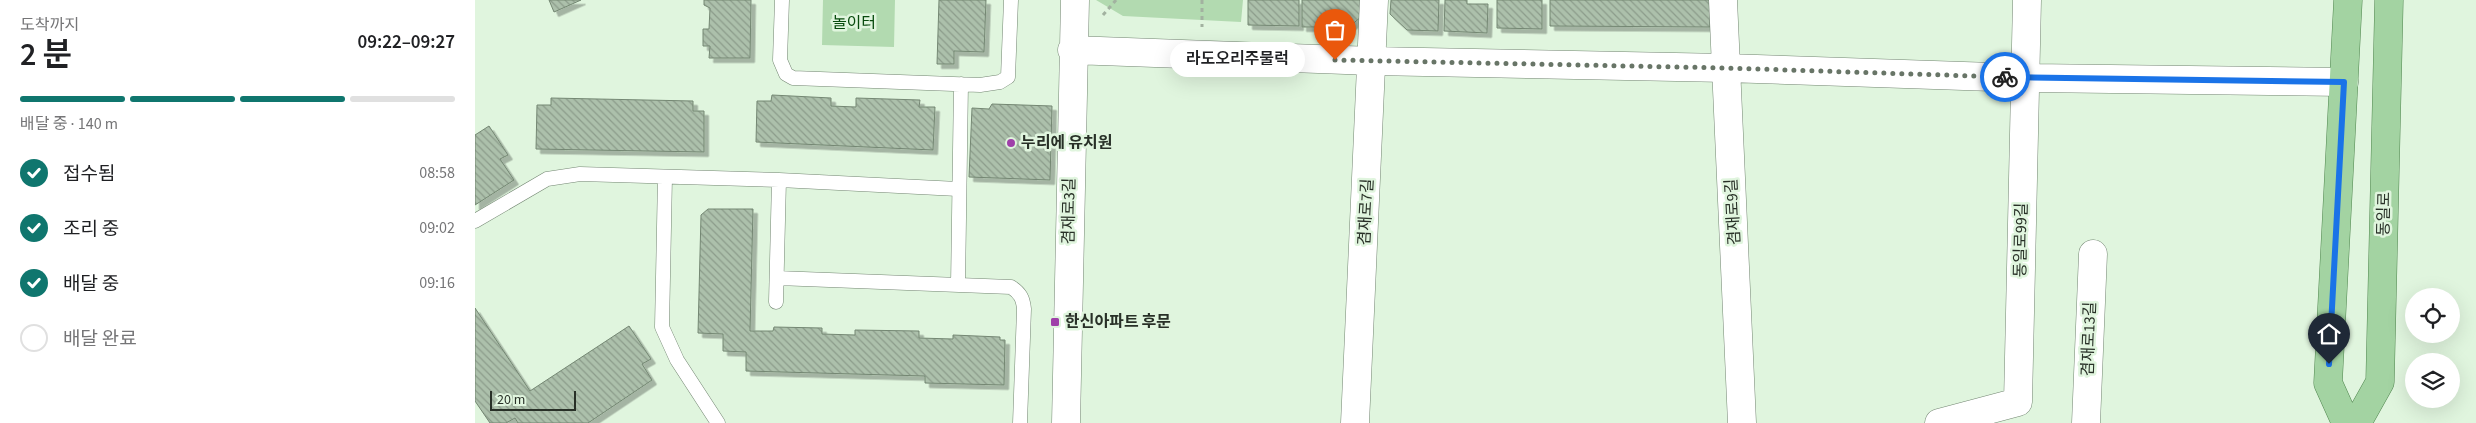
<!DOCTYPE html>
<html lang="ko">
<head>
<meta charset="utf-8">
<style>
  :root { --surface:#fff; --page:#f2f2f2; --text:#202124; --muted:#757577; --line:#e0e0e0; --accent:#0f766e }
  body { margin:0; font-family:"Source Sans 3","Noto Sans KR",sans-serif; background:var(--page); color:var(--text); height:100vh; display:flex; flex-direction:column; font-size:19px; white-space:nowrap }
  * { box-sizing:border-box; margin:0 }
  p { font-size:16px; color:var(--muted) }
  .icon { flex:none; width:28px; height:28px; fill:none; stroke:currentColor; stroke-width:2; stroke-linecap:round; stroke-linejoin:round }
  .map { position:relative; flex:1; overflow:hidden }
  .panel { display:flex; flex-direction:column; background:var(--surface); width:475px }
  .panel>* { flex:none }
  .tools { position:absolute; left:1930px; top:288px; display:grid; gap:10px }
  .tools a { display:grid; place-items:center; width:55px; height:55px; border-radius:50%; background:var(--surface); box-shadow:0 5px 20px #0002; font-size:25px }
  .scale { position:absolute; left:15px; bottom:12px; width:86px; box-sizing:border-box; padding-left:5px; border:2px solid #283027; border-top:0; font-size:14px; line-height:18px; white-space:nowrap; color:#283027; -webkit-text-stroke:4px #e0f5de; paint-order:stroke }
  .pin { position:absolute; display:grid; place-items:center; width:42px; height:42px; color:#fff; margin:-51px -21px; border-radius:50% 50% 50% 0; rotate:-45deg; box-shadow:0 0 5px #0007 }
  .pin .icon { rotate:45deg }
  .courier { position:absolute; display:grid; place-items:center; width:50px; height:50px; margin:-25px; border:4px solid #1a73e8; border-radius:50%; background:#fff; color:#222; box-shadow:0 1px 6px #0007 }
  .bubble { position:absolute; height:35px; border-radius:18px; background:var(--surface); box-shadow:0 5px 20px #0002; font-size:16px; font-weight:600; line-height:35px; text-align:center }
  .head em { font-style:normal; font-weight:600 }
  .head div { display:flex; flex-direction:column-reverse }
  .head { display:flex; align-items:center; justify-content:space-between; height:85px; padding:0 20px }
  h1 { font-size:32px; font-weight:600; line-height:38px }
  .bar { display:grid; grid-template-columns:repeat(4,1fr); gap:8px 5px; align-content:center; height:60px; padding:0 20px }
  .bar i { height:6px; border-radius:4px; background:var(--line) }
  .bar .active { background:var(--accent) }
  .bar p { grid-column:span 4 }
  ol { padding:0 20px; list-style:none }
  li { display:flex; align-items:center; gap:15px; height:55px }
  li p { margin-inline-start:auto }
  li .icon { padding:5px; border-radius:50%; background:var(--accent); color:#fff; stroke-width:4 }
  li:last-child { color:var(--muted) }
  li i { width:28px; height:28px; border:2px solid var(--line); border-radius:50% }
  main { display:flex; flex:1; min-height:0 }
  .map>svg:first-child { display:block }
  .park { fill:#b2dab0 }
  .building { fill:url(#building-back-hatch); stroke:#748773; filter:url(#shadow) }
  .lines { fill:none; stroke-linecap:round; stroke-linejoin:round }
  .service-casing { stroke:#738672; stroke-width:15 }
  .minor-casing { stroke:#738672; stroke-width:29 }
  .primary-casing { stroke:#50864f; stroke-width:29 }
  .path { stroke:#a2b2a0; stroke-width:3; stroke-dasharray:4 4; stroke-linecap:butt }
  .service { stroke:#fff; stroke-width:14 }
  .minor { stroke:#fff; stroke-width:28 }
  .primary { stroke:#a3d3a2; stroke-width:28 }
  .done { stroke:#687567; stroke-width:5; stroke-dasharray:0 9 }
  .route { stroke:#1a73e8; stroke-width:6 }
  .poi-dot { fill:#9f40a9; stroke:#e0f5de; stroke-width:2 }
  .labels { text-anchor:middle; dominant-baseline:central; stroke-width:5; stroke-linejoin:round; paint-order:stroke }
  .park-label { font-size:16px; fill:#084b0e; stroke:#e0f5de }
  .poi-label { font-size:16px; font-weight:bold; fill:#283027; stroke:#e0f5de; text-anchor:start }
  .street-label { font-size:16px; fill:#283027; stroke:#e0f5de }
</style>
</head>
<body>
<main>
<section class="panel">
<div class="head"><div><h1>2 분</h1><p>도착까지</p></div><em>09:22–09:27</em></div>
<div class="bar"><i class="active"></i><i class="active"></i><i class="active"></i><i></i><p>배달 중 · 140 m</p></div>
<ol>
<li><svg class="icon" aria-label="check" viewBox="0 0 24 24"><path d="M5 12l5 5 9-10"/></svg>접수됨<p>08:58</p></li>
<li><svg class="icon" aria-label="check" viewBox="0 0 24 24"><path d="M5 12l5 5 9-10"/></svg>조리 중<p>09:02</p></li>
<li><svg class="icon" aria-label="check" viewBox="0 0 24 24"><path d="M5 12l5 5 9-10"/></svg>배달 중<p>09:16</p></li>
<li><i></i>배달 완료</li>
</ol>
</section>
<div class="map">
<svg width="2001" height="423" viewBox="0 0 2001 423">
  <defs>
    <pattern id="building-back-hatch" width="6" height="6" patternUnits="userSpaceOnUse" patternTransform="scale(1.25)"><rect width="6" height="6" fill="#acc0ab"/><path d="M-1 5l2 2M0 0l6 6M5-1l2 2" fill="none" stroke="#8c9c8b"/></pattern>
    <filter id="shadow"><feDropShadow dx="4.5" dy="4.5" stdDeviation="0" flood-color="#0004"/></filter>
  </defs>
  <rect width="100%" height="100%" fill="#e0f5de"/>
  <path class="park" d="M348 0H420L419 47 347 45Z
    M621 0H768L766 22 648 16Z"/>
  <path class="building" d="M74 0H106L79 12Z
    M229 0H276L275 58H234L235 46H228V29H234L235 8 229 5Z
    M464 0H511L509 52 479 51V64H462Z
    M773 0H824V26L773 25Z
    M827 0H886V17L874 27H827Z
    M916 0H964L963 31 932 30 915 14Z
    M970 0H992V4H1013L1012 33 969 31Z
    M1022 0H1067V29L1022 28Z
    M1075 0H1235V27L1075 26Z
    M297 95 356 98V106L381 107V98L445 100 444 107H460L458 150 281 142 282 101H296Z
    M76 98 218 101V111H229V152L61 149 62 105H76Z
    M517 104 577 106 575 180 494 177 497 108 514 109Z
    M14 126 33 155 25 159 39 180 0 205V135Z
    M233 209H278L275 331H298L299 327 347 328V334L380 335V330L444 331V338L478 339V335L525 337V340H530L529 385 450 383V376L271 371V352L248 351V334L223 333 226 215Z
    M0 308 55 391 154 326 176 359 167 364 177 380 113 423H43L40 418 31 423H15L0 401Z"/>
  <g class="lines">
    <g class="service-casing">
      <path id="service" d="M307 0 305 60 311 74 318 78 505 85 525 82 533 77 536 0
        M190 177 187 327 202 360 243 423
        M0 221 72 179 105 174 304 180 483 189
        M302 278 536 287C545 293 548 298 549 309L545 423
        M483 285 486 84
        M301 302 304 180"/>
    </g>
    <g class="minor-casing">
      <path id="minor" d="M1248 0 1267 423
        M597 50 898 61 1251 68 1548 78 1869 82
        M591 423 600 0
        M880 423 899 0
        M1464 423 1543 402 1552 0
        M1611 423 1618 254"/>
    </g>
    <g class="primary-casing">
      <path id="primary" d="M1871 423 1853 383 1873 0
        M1882 423 1905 382 1914 0"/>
    </g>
    <path class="path" d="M727 0V27
      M628 15 641 0"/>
    <use href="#service" class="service"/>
    <use href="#minor" class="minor"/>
    <use href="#primary" class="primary"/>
  </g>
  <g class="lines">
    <path class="done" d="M860 60 1251 68 1530 77"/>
    <path class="route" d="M1530 77 1869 82 1854 364"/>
  </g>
  <g class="poi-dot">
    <circle cx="536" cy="143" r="5"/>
    <rect x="575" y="317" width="10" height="10" rx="2.5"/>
  </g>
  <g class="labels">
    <g class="park-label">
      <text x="379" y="23">놀이터</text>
    </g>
    <g class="poi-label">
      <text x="546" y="143">누리에 유치원</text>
      <text x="590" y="322">한신아파트 후문</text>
    </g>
    <g class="street-label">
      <text transform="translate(594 211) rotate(-89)">겸재로3길</text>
      <text transform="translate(891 212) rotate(-87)">겸재로7길</text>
      <text transform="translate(1258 212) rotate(-93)">겸재로9길</text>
      <text transform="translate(1909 214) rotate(-89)">동일로</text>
      <text transform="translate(1546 240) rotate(-89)">동일로99길</text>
      <text transform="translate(1614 339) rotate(-88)">겸재로13길</text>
    </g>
  </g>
</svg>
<div class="tools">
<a><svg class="icon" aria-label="locate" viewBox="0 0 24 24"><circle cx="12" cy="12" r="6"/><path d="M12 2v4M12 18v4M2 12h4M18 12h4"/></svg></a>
<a><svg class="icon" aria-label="layers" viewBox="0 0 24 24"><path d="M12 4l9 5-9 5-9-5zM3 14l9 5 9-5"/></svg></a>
</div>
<div class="scale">20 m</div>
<div class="pin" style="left:860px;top:60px;background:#ea580c"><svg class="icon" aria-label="bag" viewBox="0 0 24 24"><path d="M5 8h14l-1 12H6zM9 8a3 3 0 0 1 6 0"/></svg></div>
<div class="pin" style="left:1854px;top:364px;background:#1f2937"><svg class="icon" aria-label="home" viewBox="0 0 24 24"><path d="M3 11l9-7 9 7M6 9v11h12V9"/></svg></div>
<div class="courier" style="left:1530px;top:77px"><svg class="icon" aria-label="bike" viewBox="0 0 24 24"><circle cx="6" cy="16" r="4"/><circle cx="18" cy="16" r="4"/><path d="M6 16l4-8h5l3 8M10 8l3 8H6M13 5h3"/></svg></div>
<div class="bubble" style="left:695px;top:42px;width:135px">라도오리주물럭</div>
</div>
</main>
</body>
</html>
